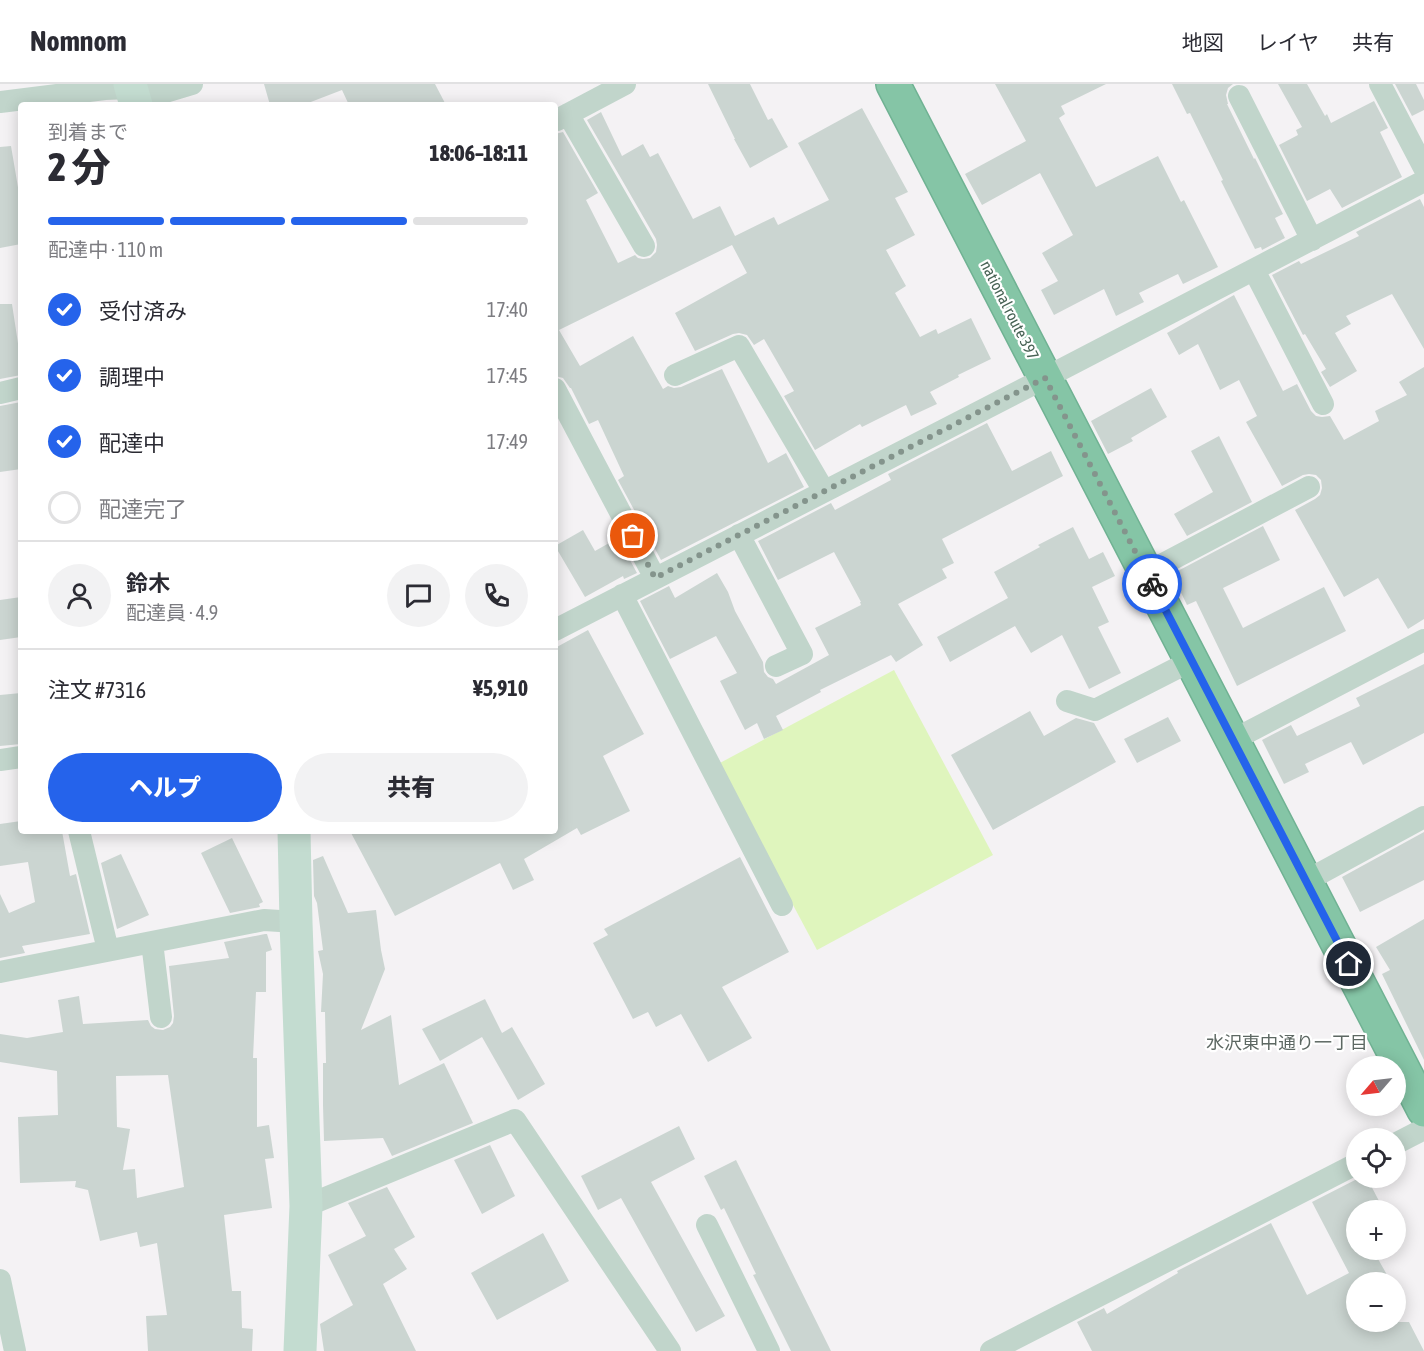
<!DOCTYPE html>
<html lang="ja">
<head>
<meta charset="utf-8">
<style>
  :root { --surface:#fff; --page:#f2f2f3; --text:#2b2b33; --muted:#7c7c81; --line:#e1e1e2; --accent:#2563eb }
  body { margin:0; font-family:"Asap Condensed","Noto Sans JP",sans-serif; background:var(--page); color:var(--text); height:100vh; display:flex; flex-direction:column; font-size:22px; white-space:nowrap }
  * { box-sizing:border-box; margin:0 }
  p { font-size:20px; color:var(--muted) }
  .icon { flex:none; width:33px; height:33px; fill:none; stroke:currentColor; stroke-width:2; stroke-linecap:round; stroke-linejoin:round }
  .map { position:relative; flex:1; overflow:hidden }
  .drawer { position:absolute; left:18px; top:18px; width:540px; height:732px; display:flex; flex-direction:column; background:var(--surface); border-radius:6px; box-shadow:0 3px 15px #0003 }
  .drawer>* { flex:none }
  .needle { width:39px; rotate:242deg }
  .tools { position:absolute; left:1346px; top:972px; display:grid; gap:12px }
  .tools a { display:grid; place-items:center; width:60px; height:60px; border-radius:50%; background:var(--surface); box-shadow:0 3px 15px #0003; font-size:30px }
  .pin { position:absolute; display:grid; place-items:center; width:51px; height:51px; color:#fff; margin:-26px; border:3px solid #fff; border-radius:50%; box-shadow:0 2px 6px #0007 }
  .courier { position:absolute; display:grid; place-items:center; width:60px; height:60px; margin:-30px; border:4px solid #2563eb; border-radius:50%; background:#fff; color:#222; box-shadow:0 2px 8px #0007 }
  .overview em { font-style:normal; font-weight:800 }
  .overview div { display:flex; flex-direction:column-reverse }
  .overview { display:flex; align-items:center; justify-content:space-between; height:102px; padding:0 30px }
  h1 { font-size:39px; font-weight:800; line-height:45px }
  .bar { display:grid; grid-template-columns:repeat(4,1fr); gap:9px 6px; align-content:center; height:72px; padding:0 30px }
  .bar i { height:8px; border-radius:4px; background:var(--line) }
  .bar .selected { background:var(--accent) }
  .bar p { grid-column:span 4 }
  .line { display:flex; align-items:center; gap:15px; padding:0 30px; border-top:2px solid var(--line) }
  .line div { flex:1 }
  .round { display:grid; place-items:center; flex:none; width:63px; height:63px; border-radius:32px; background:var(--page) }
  ol { padding:0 30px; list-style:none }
  li { display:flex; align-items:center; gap:18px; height:66px }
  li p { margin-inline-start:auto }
  li .icon { padding:6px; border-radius:50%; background:var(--accent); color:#fff; stroke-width:4 }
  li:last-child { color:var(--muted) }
  li i { width:33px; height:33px; border:3px solid var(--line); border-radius:50% }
  .button { display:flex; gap:12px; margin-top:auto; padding:12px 30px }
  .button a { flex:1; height:69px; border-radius:36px; background:var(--accent); color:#fff; font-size:24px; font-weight:800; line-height:69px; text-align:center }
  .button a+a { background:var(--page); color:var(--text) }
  header { display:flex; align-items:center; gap:36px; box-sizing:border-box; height:84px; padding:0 30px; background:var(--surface); border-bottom:2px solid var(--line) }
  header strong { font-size:28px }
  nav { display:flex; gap:33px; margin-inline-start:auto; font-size:21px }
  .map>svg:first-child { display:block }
  .green { fill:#dff5bd }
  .building { fill:#cbd5d1; fill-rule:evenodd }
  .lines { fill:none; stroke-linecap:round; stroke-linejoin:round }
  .highway-casing { stroke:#70b293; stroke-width:36 }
  .street { stroke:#c1d5cb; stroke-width:22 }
  .secondary { stroke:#c3dcd0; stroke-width:33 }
  .highway { stroke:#85c5a6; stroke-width:33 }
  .done { stroke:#84948c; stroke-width:6; stroke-dasharray:0 10.8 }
  .route { stroke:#2563eb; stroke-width:8 }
  .labels { text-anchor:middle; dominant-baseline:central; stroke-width:4.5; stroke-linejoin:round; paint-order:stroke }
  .street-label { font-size:16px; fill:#476254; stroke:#fff }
  .neighbourhood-label { font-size:18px; fill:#5d6863; stroke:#fff }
</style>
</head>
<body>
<header>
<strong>Nomnom</strong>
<nav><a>地図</a><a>レイヤ</a><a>共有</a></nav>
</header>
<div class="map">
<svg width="1424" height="1267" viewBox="0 0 1424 1267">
  <rect width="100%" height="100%" fill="#f4f2f4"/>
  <path class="green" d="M894 586 993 771 817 866 718 680Z"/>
  <path class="building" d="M264 0H435L446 21H349L342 6 303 21H270Z
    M708 0H750L768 36 772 34 788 63 750 84 734 55H735Z
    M995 0H1106L1061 22 1065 30 1059 34 1096 103 1158 72 1181 118 1184 116 1218 183 1183 200 1178 190 1139 209 1144 218 1116 232 1104 205 1054 231 1041 206 1058 197 1042 169 1073 151 1040 89 982 121 965 90 1026 57Z
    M1172 0H1233L1228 4 1226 11 1228 20H1227L1254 75 1255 74 1283 130 1275 134 1285 154 1262 166 1261 163 1255 165 1221 97 1223 96 1190 29 1187 30Z
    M1278 0H1307L1325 32 1327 30 1331 39 1374 17 1388 44 1380 48 1402 93 1342 124 1330 105 1307 117 1279 61 1298 51 1296 46 1302 43Z
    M1395 0H1416L1424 16V26L1412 32Z
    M862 24 908 108 895 114 915 151 886 166 906 202 895 209 920 253 936 245 938 250 971 234 991 275 958 291 959 293 930 308 937 320 911 332 906 321 862 343 860 340 815 366 784 312 794 307 764 255 754 261 747 251 739 249 733 250 695 267 675 229 747 189 732 161 559 246 580 282 633 252 663 305 668 302 674 304 681 303 722 285 768 379 786 369 804 403 661 476 618 396 624 392 598 336 589 340 571 304H570L563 294 555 292V50L563 48 598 109 586 116 618 179 635 171 638 174 643 175 650 174 656 168 657 161 656 155 622 96 587 36 601 28 622 72 643 60 650 73 658 69 693 135 720 122 735 152 774 133 778 141 829 116 798 59Z
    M11 62 21 121V160L0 164V63Z
    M1420 115 1424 123V265L1392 210 1346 232 1351 240 1335 249 1357 287 1330 303 1321 288 1326 285 1305 250 1303 251 1272 191 1299 177 1301 180 1359 152 1356 148Z
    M1234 211 1283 307 1297 300 1311 327 1316 332 1322 333 1330 332 1344 356 1379 337 1375 327 1407 311 1399 298 1424 283V535L1408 545 1378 494 1344 513 1295 426 1315 415 1320 411 1322 404 1321 396 1316 391 1309 390 1303 391 1282 402 1246 338 1257 332 1239 296 1220 306 1198 260 1179 271 1167 249Z
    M0 220H12L21 279V291L0 295Z
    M1151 304 1167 333 1131 354 1133 357 1108 370 1091 337Z
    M21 318V385L0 388V322Z
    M987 339 1012 387 1051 367 1063 392 942 455 954 479 942 485 947 494 898 520 923 561 896 578 891 571 820 606 821 608 776 632 783 646 764 655 757 639 745 646 720 597 737 589 716 552 670 575 640 517 669 502 675 514 717 489 728 508 735 527 763 578 764 588 768 593 773 595 776 600 829 571 815 544 861 521 860 518H861L834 468 778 496 758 457 831 419 835 426 891 396 888 390Z
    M1219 352 1252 418 1187 452 1174 430 1213 408 1191 367Z
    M1263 442 1280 476 1223 504 1243 544 1324 503 1346 547 1237 602 1196 517 1187 521 1172 490Z
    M1073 443 1089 475 1103 468 1115 492 1092 503 1109 538 1098 543 1121 589 1089 605 1062 551 1031 569 1015 542 950 578 937 553 1008 514 994 488 1040 463 1038 461Z
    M583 446 595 467 618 454 637 489 624 495 623 492 585 513 555 462Z
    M21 513V553L0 556V516Z
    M588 546 644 650 603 672 630 727 581 751 577 744 524 775 534 796 513 806 500 779 395 832 350 747H555V564Z
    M1424 580V649L1363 681 1351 658 1305 680 1309 688 1284 700 1262 656 1291 641 1297 652 1360 622 1356 614Z
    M21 609V660L0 662V611Z
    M1030 627 1044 652 1076 634 1094 639 1116 678 993 746 951 671Z
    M1168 633 1181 657 1137 679 1124 655Z
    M21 737V747H62L70 792 76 790 90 850 22 862 25 869 0 874V810L9 829 35 818 28 778 0 782V740Z
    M1424 748V796L1360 828 1342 793Z
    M232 754 263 818 259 820 260 823 230 829 201 769Z
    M121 770 149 831 117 845 101 779Z
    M323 772 348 829 376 826 381 866 385 885 361 946 391 931 399 1001 444 979 473 1039 392 1072 383 1054 324 1057 323 1021V979H326L325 928H321L323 890 318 867 323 866 317 819 314 812 313 776Z
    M740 773 789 868 722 903 752 954 708 978 681 930 656 943 648 928 633 935 593 859 608 851 604 845Z
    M1424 835V976L1382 890 1390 886 1376 863Z
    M265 850H267L272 866 266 868V908H256L253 974H257V1043L269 1041 274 1074 265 1075 272 1124 224 1131 232 1207H241L242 1244 253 1245 252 1267H148L146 1232 167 1231 157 1159 140 1163 137 1148 100 1157 88 1106 75 1103 76 1097 20 1099 18 1033 58 1031 57 987 0 978V950L27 954 63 948 58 916 79 912 83 940 148 936 151 942 155 945 163 946 170 943 173 939 174 932 169 882 229 874 224 858ZM168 991 184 1103 137 1114 135 1085 123 1086 130 1045 117 1043 116 992Z
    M485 915 502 949 512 943 545 1000 518 1016 482 953 440 977 422 945Z
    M679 1042 695 1075 651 1098 725 1232 696 1248 621 1114 598 1126 581 1092Z
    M490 1061 515 1112 482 1130 454 1076Z
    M736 1076 831 1267H791L753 1191 756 1190 724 1124 721 1126 704 1092Z
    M1359 1094H1367L1379 1117 1360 1126H1356V1166H1373L1391 1198H1356V1238H1409L1424 1267H1092L1077 1238 1104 1224 1107 1230 1178 1189 1177 1187 1271 1139 1307 1211 1349 1189 1312 1118Z
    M387 1103 415 1153 394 1165 407 1185 383 1200 416 1267H324L320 1240 353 1221 328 1171 366 1152 348 1119Z
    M543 1149 569 1197 497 1236 471 1189Z"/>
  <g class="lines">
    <g class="highway-casing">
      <path id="highway" d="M893 0 1424 1026"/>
    </g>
    <path class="street" d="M1380 0 1424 84
      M1239 12 1312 156
      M0 18 105 5 131 4 152 12 192 0
      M568 30 644 162
      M557 36 625 0
      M1254 186 1323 320
      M675 291 739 262 824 407
      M555 305 655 494
      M0 309 21 304
      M739 451 802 570 776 582
      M1146 489 1309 403
      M622 511 782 821
      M555 546 1045 294 1424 97
      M1067 617 1095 626 1191 577
      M1233 656 1424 556
      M0 676 21 673
      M79 747 108 866
      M1306 797 1424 733
      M152 858 161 933
      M0 888 264 836 296 838
      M1395 1060 1424 1045
      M306 1122 515 1036 670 1267
      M707 1141 769 1267
      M0 1196 15 1267
      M991 1267 1356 1080"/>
    <path class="secondary" d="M130 0 136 21
      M294 747 296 838 306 1122 300 1267"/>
    <use href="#highway" class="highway"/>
  </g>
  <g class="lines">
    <path class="done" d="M633 452 655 494 1045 294 1152 500"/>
    <path class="route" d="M1152 500 1349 880"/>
  </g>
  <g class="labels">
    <g class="street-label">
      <text transform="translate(1010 226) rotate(63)">national route 397</text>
    </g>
    <g class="neighbourhood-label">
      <text x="1287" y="958">水沢東中通り一丁目</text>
    </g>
  </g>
</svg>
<div class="tools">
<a><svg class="needle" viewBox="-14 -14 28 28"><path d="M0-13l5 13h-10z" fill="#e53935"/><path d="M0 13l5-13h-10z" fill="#7c7c81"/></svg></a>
<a><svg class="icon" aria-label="locate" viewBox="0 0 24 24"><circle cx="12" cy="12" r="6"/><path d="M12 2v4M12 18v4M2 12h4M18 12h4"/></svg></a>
<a>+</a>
<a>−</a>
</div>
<div class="pin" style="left:633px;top:452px;background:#ea580c"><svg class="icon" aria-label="bag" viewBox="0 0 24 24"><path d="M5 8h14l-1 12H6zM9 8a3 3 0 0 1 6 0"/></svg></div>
<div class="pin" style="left:1349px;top:880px;background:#1f2937"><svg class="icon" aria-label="home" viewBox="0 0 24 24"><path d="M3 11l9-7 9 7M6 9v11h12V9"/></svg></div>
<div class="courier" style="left:1152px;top:500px"><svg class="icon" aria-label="bike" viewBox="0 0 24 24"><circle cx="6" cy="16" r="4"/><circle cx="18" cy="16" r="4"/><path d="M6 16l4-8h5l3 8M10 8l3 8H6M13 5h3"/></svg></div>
<section class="drawer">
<div class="overview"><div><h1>2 分</h1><p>到着まで</p></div><em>18:06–18:11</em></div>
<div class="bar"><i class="selected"></i><i class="selected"></i><i class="selected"></i><i></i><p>配達中 · 110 m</p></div>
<ol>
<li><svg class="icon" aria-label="check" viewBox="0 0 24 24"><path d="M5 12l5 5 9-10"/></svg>受付済み<p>17:40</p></li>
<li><svg class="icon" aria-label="check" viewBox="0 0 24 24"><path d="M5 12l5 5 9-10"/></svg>調理中<p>17:45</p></li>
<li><svg class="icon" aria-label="check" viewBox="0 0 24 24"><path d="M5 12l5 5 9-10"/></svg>配達中<p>17:49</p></li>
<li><i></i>配達完了</li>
</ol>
<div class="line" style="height:108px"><a class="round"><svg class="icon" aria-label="person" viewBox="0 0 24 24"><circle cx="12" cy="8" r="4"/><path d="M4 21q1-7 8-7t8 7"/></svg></a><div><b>鈴木</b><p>配達員 · 4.9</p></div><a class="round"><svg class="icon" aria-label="chat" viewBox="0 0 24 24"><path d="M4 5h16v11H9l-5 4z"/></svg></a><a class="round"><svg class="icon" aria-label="phone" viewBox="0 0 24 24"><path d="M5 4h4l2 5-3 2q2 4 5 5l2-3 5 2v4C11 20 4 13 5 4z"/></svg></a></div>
<div class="line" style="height:78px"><div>注文 #7316</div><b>¥5,910</b></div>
<div class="button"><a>ヘルプ</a><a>共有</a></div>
</section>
</div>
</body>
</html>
